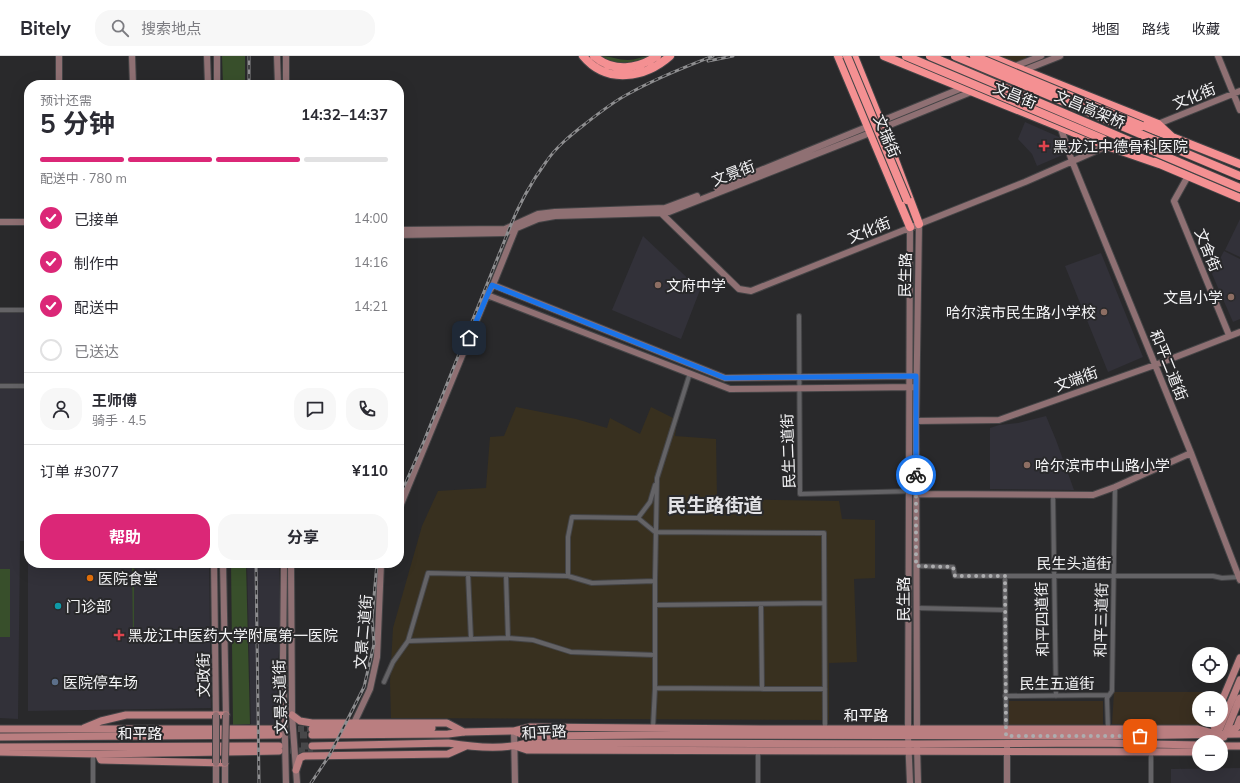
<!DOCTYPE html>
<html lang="zh">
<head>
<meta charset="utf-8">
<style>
  :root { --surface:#fff; --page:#f7f7f7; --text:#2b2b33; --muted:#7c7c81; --line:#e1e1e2; --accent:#db2777 }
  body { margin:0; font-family:Mulish,"Noto Sans SC",sans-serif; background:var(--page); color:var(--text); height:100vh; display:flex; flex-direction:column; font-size:15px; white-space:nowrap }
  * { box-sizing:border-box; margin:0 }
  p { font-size:13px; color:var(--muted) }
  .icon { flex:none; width:22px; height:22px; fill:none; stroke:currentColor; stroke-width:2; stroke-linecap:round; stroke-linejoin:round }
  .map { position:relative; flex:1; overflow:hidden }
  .sheet { position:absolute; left:24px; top:24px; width:380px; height:488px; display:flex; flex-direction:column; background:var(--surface); border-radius:16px; box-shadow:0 4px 16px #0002 }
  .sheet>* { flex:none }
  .controls { position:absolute; left:1192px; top:591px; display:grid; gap:8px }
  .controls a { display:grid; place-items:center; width:36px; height:36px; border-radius:50%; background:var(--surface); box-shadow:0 4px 16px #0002; font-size:20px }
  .pin { position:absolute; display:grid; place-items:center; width:34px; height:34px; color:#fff; margin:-17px; border-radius:8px; box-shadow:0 2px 6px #0006 }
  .courier { position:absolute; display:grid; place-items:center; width:40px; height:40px; margin:-20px; border:3px solid #1a73e8; border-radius:50%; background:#fff; color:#222; box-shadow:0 1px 5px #0007 }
  .overview em { font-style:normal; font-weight:700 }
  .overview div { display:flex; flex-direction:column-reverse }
  .overview { display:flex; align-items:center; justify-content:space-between; height:68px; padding:0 16px }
  h1 { font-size:26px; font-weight:700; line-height:30px }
  .bar { display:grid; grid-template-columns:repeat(4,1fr); gap:6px 4px; align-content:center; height:48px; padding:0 16px }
  .bar i { height:5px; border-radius:3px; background:var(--line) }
  .bar .current { background:var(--accent) }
  .bar p { grid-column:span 4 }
  .line { display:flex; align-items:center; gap:10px; padding:0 16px; border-top:1px solid var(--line) }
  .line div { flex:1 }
  .round { display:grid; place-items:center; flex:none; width:42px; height:42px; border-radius:16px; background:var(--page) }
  ol { padding:0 16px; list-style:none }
  li { display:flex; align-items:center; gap:12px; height:44px }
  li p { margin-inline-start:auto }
  li .icon { padding:4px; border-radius:50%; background:var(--accent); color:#fff; stroke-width:4 }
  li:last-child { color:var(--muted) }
  li i { width:22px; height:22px; border:2px solid var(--line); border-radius:50% }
  .primary-button { display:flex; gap:8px; margin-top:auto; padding:8px 16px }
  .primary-button a { flex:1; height:46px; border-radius:16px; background:var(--accent); color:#fff; font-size:16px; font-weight:700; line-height:46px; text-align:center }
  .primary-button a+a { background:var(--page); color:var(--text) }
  header { display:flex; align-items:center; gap:24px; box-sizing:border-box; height:56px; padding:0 20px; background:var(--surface); border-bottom:1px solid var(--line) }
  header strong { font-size:19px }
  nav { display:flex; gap:22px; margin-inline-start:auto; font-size:14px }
  .search { width:280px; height:36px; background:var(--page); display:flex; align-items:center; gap:10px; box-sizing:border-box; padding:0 14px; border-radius:16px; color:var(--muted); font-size:15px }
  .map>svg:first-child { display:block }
  .commercial { fill:#3a2f20 }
  .industrial { fill:#38301f }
  .built { fill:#323139 }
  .green { fill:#384f2b }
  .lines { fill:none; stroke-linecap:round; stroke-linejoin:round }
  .secondary-tunnel { stroke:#474749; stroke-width:6; stroke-dasharray:6 3; stroke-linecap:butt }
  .primary-tunnel { stroke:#474749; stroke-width:7; stroke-dasharray:7 3.5; stroke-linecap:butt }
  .street-casing { stroke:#444446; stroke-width:6 }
  .secondary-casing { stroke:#444446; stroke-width:8 }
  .primary-casing { stroke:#444446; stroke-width:9 }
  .highway-casing { stroke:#444446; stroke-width:10 }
  .street { stroke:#646366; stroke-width:4 }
  .secondary { stroke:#8f7073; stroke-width:6 }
  .primary { stroke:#ba7e80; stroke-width:7 }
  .highway { stroke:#f49092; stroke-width:8 }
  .rail-casing { stroke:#8e8e90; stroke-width:3 }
  .rail { stroke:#29292b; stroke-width:1.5; stroke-dasharray:4.5; stroke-linecap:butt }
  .secondary-bridge-casing { stroke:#444446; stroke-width:8; stroke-linecap:butt }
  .highway-bridge-casing { stroke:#444446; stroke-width:10; stroke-linecap:butt }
  .secondary-bridge { stroke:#8f7073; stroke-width:6 }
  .highway-bridge { stroke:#f49092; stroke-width:8 }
  .done { stroke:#adadaf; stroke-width:4; stroke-dasharray:0 7.2 }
  .route { stroke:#1a73e8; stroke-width:5 }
  .health-dot { fill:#e0444e; stroke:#29292b; stroke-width:1.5 }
  .education-dot { fill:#8d6e63; stroke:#29292b; stroke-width:1.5 }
  .food-dot { fill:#e8710a; stroke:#29292b; stroke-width:1.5 }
  .culture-dot { fill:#0f9aa8; stroke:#29292b; stroke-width:1.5 }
  .service-dot { fill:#5c6f8a; stroke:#29292b; stroke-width:1.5 }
  .labels { text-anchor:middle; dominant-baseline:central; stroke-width:4; stroke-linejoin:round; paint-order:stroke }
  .street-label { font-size:15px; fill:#f4f4f6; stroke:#29292b }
  .poi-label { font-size:15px; fill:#f4f4f6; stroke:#29292b; text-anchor:start }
  .district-label { font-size:19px; font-weight:bold; fill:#e3e3e6; stroke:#29292b }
</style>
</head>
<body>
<header>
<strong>Bitely</strong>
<div class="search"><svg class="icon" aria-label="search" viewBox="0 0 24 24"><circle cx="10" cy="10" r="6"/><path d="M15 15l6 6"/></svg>搜索地点</div>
<nav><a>地图</a><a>路线</a><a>收藏</a></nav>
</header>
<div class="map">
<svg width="1240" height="727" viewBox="0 0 1240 727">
  <rect width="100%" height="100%" fill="#29292b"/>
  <path class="commercial" d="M1114 636H1210L1209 642H1199V664H1206L1205 671 1112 668Z
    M1009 645H1103V670H1009Z"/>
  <path class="industrial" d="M987 0H1026V2L1022 5 1012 10Z
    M516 351 576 363 607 372 610 362 640 378 651 351 677 364 675 380 716 383 717 443 839 445 842 463 875 464V522L854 523 857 606 829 607V664L391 662 390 626 393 572 422 470 438 435 486 432 490 381 504 380Z"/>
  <path class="built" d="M1025 66 1059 81 1065 98 1037 110 1032 98 1018 83Z
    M1240 163V201L1225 194Z
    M643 180 700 234 681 283 612 254Z
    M1224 195 1240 203V263L1233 266 1212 218Z
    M1101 197 1143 301 1108 316 1065 210Z
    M0 256H29V485H20L18 663 0 662Z
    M1046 360 1056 384 1074 434 990 433V372L999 369 1018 367Z
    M28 493 29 507H209L211 652 28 655Z
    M247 507H279L281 578 277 613 278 668 251 669Z
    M1240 712V727H1171V713Z"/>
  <path class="green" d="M222 0H245V29H223Z
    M601 0C610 0 618 4 628 4 636 4 643 0 651 0 633 9 619 11 601 0Z
    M231 507H246L250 668 233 669Z
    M132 512 135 513V524H139L140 528 134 529V583H133Z
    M0 513H10V581H0Z"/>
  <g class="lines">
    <path class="secondary-tunnel" d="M280 673H312
      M281 695 313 694"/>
    <path class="primary-tunnel" d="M279 679H312
      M280 690H312"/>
    <g class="street-casing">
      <path id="street" d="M0 254H29
        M799 260 800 438 916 435
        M0 330H29
        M1053 439 1056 640
        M638 462 650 446 655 429
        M916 510 953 511 955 520H1213L1222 522 1239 521
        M468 518 471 583
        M506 519 508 582
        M1005 520 1006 673
        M655 525 592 527 568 520V481L572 461 638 462 655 476 824 477 825 672
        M761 548 762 633
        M655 549 824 547
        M917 552 1005 554
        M408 585 508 582 533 584 571 596 655 599
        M384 626 393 606 408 585 428 517 568 520
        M655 632 825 633
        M1005 640 1109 639
        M653 671 655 632V525L657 422 690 317
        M1108 672 1107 642 1112 635 1115 431
        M1151 696V727
        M93 698V727
        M758 727V694"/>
    </g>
    <g class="secondary-casing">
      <path id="secondary" d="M132 0 133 29
        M207 0 208 29
        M217 0V29
        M277 0 278 29
        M1218 0 1240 54
        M1013 11 1041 0
        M1022 15 1060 0
        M59 29V0
        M286 29V0
        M1158 68 1240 35
        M1060 70 1072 105 1191 397 1240 524
        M1188 120 1174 145 1229 279
        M717 132 999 17
        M661 157 739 233 751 235 1025 126 1107 90
        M0 166H29
        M399 174 505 173 538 158 555 156 665 152 697 140
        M399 179 505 177 538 163 555 160 661 157 669 156 870 77 1008 21
        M493 229 725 322 912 320
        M487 239 730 333 914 331
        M916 365 999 364 1155 309 1240 276
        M916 438 1093 439 1115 431 1191 397
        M399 453 487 239 493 229 516 172
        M214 507 216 659
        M223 507 226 659
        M284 507 283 602 286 727
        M291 507 292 659 297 727
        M354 667 370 633 377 601 381 507
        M514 675 515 727
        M917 677 916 365 919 168
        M917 691 918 727
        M216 727V707
        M225 727V707
        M910 727 908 680 910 171
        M1007 727V687"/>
    </g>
    <g class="primary-casing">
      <path id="primary" d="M1221 647 1240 602
        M292 659 300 665 312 667H447L464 676
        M1214 664 1213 667 1217 679
        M84 672 101 665 126 659H226
        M0 673H279
        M312 673 432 672
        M514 675 530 671 761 673H1197L1212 677
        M1225 678 1237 671 1240 663
        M312 679 448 678 464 676 514 675 526 680 653 679 1114 680 1240 678
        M0 681 279 679
        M1224 681 1240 642
        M1219 686 1217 679 1240 624
        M312 690 448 687C472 691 503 694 526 687L917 688 1099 687 1199 689
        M515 690 527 694 1199 696
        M1221 690H1240
        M0 691 279 690
        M97 695 101 704 225 707
        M0 696 98 698 279 695
        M296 714 300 702 304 700 448 698 466 690"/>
    </g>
    <g class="highway-casing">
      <path id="highway" d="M583 0C607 29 645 22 670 0
        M594 0C613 17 638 13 657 0
        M838 0 910 171
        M854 0 883 72 919 168
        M884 0 1107 90 1159 108
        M988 0 1158 68 1172 81 1240 108
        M1142 70 1167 79
        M1155 106 1240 142"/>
    </g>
    <use href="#street" class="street"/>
    <use href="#secondary" class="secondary"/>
    <use href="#primary" class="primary"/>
    <use href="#highway" class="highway"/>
    <g class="rail-casing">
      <path id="rail" d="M249 0V29
        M708 5 733 0
        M399 442 424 385 506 181C516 154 529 129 546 106 556 91 571 79 585 68 599 57 614 45 630 37 656 22 685 11 713 0
        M256 507 259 727
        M311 727 329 700 364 631 374 588 372 563 377 507"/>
    </g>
    <use href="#rail" class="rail"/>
    <g class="secondary-bridge-casing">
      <path id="secondary-bridge" d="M216 659V707
        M225 707 226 659"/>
    </g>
    <g class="highway-bridge-casing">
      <path id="highway-bridge" d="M847 0 907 144
        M906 0 1103 83
        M930 0 1240 132
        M955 0 1240 120
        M974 0 1142 70"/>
    </g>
    <use href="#secondary-bridge" class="secondary-bridge"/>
    <use href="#highway-bridge" class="highway-bridge"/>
  </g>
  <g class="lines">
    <path class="done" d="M916 419V510L953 511 955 520H1005L1006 680H1140"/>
    <path class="route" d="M469 282 487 240 492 229 725 322 916 320V419"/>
  </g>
  <g class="health-dot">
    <path d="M1042 84h4v4h4v4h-4v4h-4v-4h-4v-4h4z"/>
    <path d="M117 573h4v4h4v4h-4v4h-4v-4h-4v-4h4z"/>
  </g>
  <g class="education-dot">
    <circle cx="658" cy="229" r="4"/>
    <circle cx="1231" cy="241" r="4"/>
    <circle cx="1104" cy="256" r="4"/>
    <circle cx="1027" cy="409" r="4"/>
  </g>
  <circle class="food-dot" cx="90" cy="522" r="4"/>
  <circle class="culture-dot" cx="58" cy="550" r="4"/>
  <circle class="service-dot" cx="55" cy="626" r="4"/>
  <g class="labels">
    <g class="street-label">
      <text transform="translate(1015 39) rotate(22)">文昌街</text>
      <text transform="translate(1194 40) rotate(-22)">文化街</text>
      <text transform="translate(1090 53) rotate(23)">文昌高架桥</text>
      <text transform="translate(887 80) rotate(67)">文瑞街</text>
      <text transform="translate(733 117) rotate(-21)">文景街</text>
      <text transform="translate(869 174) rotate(-22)">文化街</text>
      <text transform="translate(1208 194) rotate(68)">文舍街</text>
      <text transform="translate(905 219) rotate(-89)">民生路</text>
      <text transform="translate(1169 309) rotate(68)">和平二道街</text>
      <text transform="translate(1076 323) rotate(-20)">文端街</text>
      <text transform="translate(788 395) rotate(-92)">民生二道街</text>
      <text x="1074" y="507">民生头道街</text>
      <text transform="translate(903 543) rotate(-90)">民生路</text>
      <text transform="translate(1042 563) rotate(-91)">和平四道街</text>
      <text transform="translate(1101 564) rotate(-89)">和平三道街</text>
      <text transform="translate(363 576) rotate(-85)">文景二道街</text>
      <text transform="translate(203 619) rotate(-90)">文政街</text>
      <text x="1057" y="627">民生五道街</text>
      <text transform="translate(280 641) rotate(-92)">文景头道街</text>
      <text x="866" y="659">和平路</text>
      <text transform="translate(544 676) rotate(-3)">和平路</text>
      <text x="140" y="677">和平路</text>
    </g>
    <g class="poi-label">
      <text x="1053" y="90">黑龙江中德骨科医院</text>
      <text x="666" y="229">文府中学</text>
      <text x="1223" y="241" text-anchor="end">文昌小学</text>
      <text x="1096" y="256" text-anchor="end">哈尔滨市民生路小学校</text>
      <text x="1035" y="409">哈尔滨市中山路小学</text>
      <text x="98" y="522">医院食堂</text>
      <text x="66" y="550">门诊部</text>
      <text x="128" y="579">黑龙江中医药大学附属第一医院</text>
      <text x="63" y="626">医院停车场</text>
    </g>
    <g class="district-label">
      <text x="715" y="449">民生路街道</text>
    </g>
  </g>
</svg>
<div class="controls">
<a><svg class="icon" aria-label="locate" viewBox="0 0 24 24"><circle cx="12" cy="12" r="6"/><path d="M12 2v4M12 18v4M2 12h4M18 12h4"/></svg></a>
<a>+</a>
<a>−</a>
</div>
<div class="pin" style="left:1140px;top:680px;background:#ea580c"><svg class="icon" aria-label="bag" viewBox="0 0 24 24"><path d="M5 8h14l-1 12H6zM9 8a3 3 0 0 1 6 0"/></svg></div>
<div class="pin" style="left:469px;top:282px;background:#1f2937"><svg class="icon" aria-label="home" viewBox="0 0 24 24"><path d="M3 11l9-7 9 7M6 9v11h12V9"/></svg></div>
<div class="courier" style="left:916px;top:419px"><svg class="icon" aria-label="bike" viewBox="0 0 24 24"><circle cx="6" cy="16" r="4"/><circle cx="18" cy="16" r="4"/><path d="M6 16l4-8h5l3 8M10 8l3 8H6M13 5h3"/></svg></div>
<section class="sheet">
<div class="overview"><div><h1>5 分钟</h1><p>预计还需</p></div><em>14:32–14:37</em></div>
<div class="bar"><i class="current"></i><i class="current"></i><i class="current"></i><i></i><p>配送中 · 780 m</p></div>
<ol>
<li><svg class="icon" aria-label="check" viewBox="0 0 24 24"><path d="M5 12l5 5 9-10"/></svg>已接单<p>14:00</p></li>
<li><svg class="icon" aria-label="check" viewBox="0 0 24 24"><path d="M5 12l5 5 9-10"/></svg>制作中<p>14:16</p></li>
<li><svg class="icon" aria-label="check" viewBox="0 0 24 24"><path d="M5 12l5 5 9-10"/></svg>配送中<p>14:21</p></li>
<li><i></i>已送达</li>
</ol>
<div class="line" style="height:72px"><a class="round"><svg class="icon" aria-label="person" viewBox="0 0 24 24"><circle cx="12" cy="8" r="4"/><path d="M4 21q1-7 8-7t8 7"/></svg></a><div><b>王师傅</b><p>骑手 · 4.5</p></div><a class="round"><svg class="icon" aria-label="chat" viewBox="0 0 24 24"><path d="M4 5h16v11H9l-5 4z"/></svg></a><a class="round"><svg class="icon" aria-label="phone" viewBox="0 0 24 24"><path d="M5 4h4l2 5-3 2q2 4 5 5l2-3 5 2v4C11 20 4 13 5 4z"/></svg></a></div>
<div class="line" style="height:52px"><div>订单 #3077</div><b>¥110</b></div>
<div class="primary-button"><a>帮助</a><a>分享</a></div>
</section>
</div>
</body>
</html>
